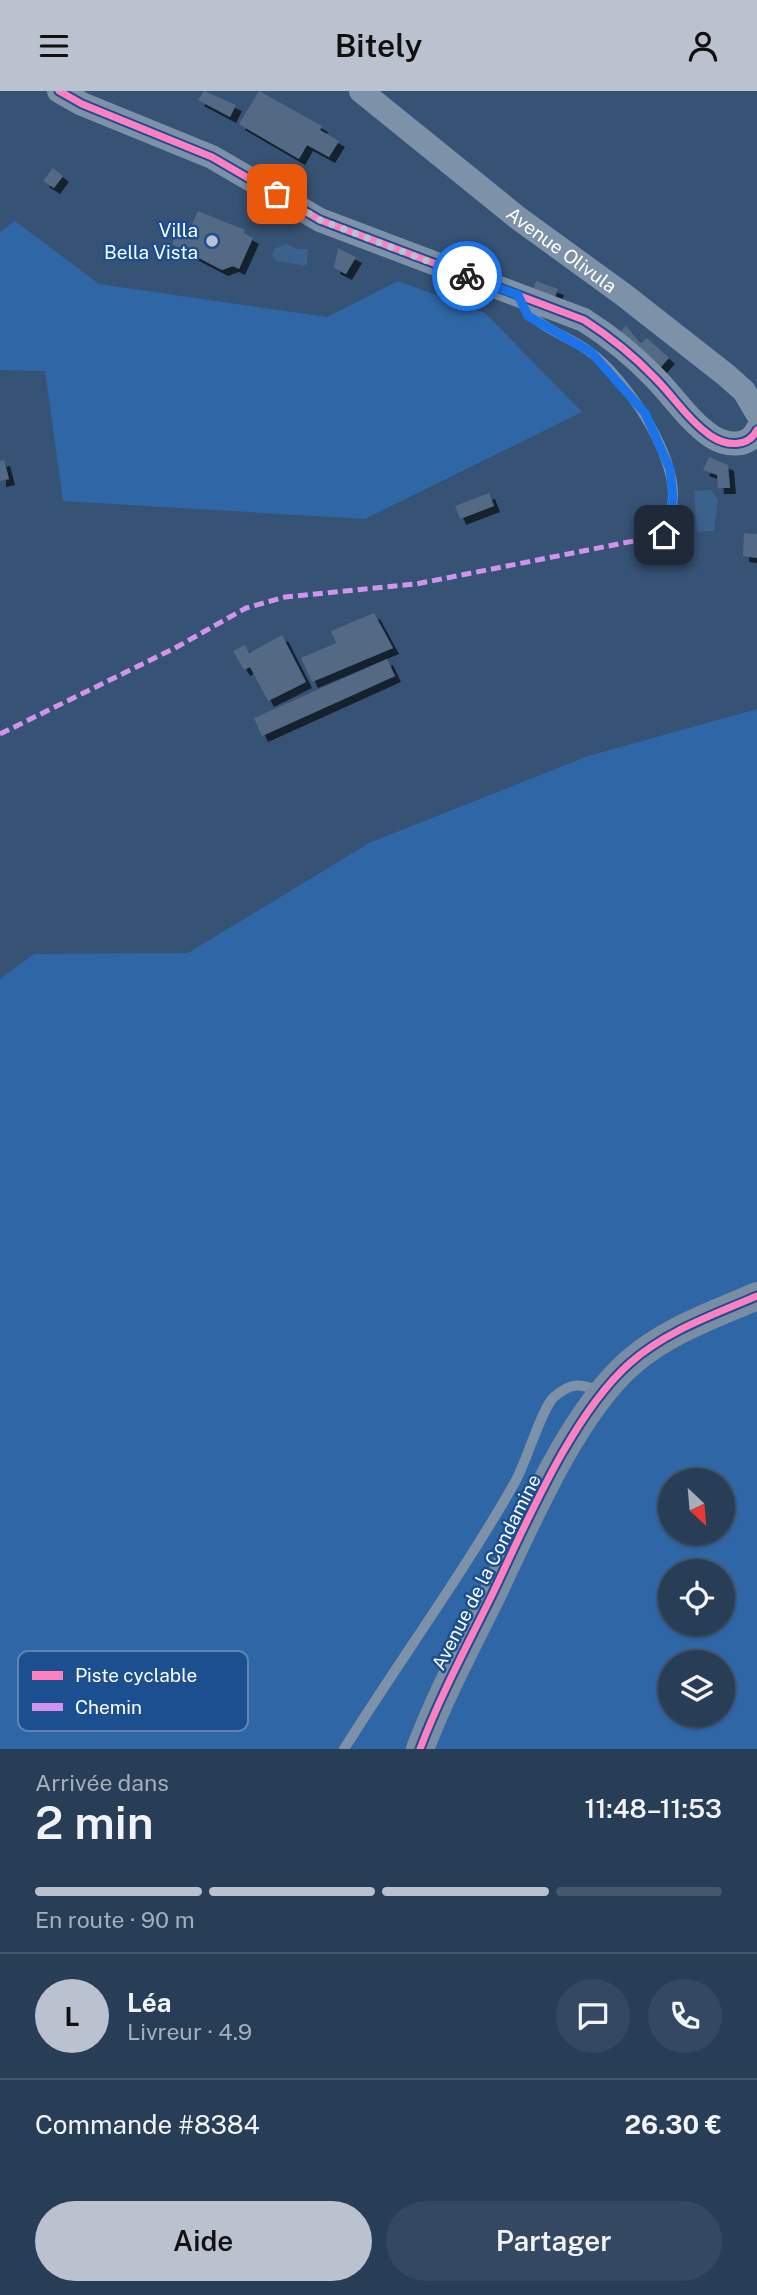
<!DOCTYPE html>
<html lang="fr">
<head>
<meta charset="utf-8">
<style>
  :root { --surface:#283e57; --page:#344961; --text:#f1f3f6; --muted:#a5aeba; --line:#44576d; --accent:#b9c2ce }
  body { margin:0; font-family:"Public Sans",sans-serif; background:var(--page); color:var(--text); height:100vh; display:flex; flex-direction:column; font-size:26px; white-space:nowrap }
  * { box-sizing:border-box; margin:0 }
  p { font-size:23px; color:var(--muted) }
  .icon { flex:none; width:38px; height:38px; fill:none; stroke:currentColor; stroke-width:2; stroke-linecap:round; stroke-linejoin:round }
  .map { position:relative; height:1658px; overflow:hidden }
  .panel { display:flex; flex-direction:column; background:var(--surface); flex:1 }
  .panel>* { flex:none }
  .needle { width:46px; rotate:154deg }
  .tools { position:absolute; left:658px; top:1377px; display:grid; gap:14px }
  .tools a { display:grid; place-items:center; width:77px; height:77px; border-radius:50%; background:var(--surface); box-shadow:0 2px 5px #0004,0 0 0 2px var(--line); font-size:35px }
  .pin { position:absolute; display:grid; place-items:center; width:60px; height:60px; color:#fff; margin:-30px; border-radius:14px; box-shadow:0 4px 10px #0006 }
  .courier { position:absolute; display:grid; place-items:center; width:70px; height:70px; margin:-35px; border:5px solid #1a73e8; border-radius:50%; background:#fff; color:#222; box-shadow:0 2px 9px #0007 }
  .overview em { font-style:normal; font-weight:600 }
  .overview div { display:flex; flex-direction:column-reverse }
  .overview { display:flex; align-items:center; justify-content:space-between; height:119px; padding:0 35px }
  h1 { font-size:46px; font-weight:600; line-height:52px }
  .bar { display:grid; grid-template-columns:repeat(4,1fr); gap:10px 7px; align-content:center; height:84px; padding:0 35px }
  .bar i { height:9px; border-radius:5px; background:var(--line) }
  .bar .selected { background:var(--accent) }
  .bar p { grid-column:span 4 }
  .line { display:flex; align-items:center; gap:18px; padding:0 35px; border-top:2px solid var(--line) }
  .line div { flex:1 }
  .round { display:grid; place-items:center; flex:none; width:74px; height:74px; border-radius:37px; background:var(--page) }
  .cta { display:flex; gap:14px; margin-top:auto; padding:14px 35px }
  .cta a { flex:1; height:80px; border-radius:42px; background:var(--accent); color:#111; font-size:28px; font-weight:600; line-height:80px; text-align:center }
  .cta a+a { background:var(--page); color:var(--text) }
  header { display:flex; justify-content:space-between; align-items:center; height:91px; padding:0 35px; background:var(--accent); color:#111; font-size:32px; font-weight:600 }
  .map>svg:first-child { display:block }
  .green { fill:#2f66a5; fill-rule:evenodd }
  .water { fill:#3b618d }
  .building { fill:#526984; filter:url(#shadow) }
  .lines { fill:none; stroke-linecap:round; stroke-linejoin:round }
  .service { stroke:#7d92a8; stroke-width:10 }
  .tertiary { stroke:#7d92a8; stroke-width:24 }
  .secondary { stroke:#798da4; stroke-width:28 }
  .quiet { stroke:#d193ec; stroke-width:5; stroke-dasharray:10 5; stroke-linecap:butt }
  .cycleway-casing { stroke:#1b4f8f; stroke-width:11 }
  .cycleway { stroke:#ff80c0; stroke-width:7 }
  .done { stroke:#b9c2ce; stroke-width:7; stroke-dasharray:0 12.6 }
  .route { stroke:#1a73e8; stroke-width:9 }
  .poi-dot { fill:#b9c2ce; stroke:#1b4f8f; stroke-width:2.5 }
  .labels { text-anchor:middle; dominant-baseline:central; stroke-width:5; stroke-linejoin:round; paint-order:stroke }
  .poi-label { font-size:19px; fill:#fff; stroke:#1b4f8f; text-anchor:end }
  .street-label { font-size:19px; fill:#fff; stroke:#1b4f8f }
  .key { fill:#1b4f8f; stroke:#5f84b1; stroke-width:2 }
  .key-label { font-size:19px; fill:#fff }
</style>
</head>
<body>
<header><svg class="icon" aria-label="menu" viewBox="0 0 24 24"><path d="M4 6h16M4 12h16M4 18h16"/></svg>Bitely<svg class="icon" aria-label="person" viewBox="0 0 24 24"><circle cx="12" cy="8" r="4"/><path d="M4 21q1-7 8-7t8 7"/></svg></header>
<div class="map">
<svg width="757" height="1658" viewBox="0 0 757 1658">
  <defs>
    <filter id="shadow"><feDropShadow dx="6" dy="6" stdDeviation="0" flood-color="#0009"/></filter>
  </defs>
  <rect width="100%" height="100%" fill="#365274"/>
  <path class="green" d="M15 130 99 193 327 226 398 190 485 222 582 321 365 428 63 410 45 280 0 279V141Z
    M757 618V1658H0V888L34 863 188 862 369 752 588 665ZM670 1390H723V1442H670ZM670 1480H723V1533H670ZM670 1572H723V1624H670Z"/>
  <path class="water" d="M286 153 298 158H308L307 175 276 170 272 164 274 158Z
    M711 399 718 409 714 440 697 441 694 400Z"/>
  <path class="building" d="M204 0 236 14 230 26 198 9Z
    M259 0 322 35 320 39 339 50 329 66 307 54 299 68 239 33Z
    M53 77 63 85 54 97 43 90Z
    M198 120 245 139 244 142 253 147 239 178 233 175 222 179 172 153 181 136 189 140Z
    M338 157 356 166 346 183 334 177Z
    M536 190 558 198 554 209 532 201Z
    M626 235 641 252 647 247 669 267 659 278 617 244Z
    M709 366 728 374 730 397H718L717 384 703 379Z
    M4 369 9 388 0 390V370Z
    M489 402 494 415 460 428 455 415Z
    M744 442 757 443V467L743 465Z
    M374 522 393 557 312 591 301 567 336 552 331 540Z
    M282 544 306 591 268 610 250 576 244 579 233 560 245 554 249 562Z
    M387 568 395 585 262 645 254 627Z"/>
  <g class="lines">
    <path class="service" d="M521 210C534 236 565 243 589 260 625 286 675 361 673 407 672 419 667 432 664 444
      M344 1658C400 1569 462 1484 514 1393 526 1373 541 1318 554 1306 571 1291 582 1292 601 1301"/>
    <g class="tertiary">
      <path d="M59 0 82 13 212 66 320 129 584 229C609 245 634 265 655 287 673 305 689 330 711 345 726 355 748 357 757 339"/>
      <path id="s1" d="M361 0 518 127 624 204 726 284 744 300 757 322"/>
    </g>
    <path class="secondary" d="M420 1658C440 1605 467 1555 492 1504 526 1433 572 1323 630 1272 666 1240 713 1224 757 1205"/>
    <path class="quiet" d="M0 643 175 557 246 517 285 506 416 493 664 444"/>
    <g class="cycleway-casing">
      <path id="cycleway" d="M59 0 82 13 212 66 320 129 584 229C609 245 634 265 655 287 673 305 689 330 711 345 726 355 748 357 757 339
        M420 1658C440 1605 467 1555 492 1504 526 1433 572 1323 630 1272 666 1240 713 1224 757 1205"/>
    </g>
    <use href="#cycleway" class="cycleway"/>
  </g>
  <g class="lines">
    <path class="done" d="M277 103 320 129 467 185"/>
    <path class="route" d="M467 185 518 204 528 225 591 261 645 322 670 378 673 407 664 444"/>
  </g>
  <circle class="poi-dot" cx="212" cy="150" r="7"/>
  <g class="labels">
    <g class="poi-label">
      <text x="198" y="139">Villa<tspan x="198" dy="22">Bella Vista</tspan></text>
    </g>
    <g class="street-label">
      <text stroke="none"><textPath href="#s1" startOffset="256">Avenue Olivula</textPath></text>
      <text transform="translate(486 1481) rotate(-63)">Avenue de la Condamine</text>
    </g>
  </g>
  <rect x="18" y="1560" width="230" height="80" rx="10" class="key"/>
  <rect x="32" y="1580" width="31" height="9" fill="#ff80c0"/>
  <rect x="32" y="1612" width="31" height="8" fill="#d193ec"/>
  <g class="key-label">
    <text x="75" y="1591">Piste cyclable</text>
    <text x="75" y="1623">Chemin</text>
  </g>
</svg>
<div class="tools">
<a><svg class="needle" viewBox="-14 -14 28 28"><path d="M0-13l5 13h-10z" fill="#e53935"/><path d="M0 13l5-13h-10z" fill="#a5aeba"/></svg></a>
<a><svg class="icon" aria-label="locate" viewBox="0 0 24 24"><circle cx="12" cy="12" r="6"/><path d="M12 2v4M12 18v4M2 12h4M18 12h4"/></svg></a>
<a><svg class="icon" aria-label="layers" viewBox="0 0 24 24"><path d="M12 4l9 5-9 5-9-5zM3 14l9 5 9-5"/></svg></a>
</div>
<div class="pin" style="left:277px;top:103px;background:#ea580c"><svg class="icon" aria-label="bag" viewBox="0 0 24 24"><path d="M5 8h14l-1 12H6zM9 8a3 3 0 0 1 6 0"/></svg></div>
<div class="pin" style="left:664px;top:444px;background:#1f2937"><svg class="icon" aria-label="home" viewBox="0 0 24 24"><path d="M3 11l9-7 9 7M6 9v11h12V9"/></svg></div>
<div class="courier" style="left:467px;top:185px"><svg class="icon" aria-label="bike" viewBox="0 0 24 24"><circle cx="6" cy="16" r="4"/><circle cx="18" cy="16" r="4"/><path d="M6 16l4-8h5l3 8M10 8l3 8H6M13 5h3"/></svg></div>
</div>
<section class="panel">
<div class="overview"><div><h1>2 min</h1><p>Arrivée dans</p></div><em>11:48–11:53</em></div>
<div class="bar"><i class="selected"></i><i class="selected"></i><i class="selected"></i><i></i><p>En route · 90 m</p></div>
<div class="line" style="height:126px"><b class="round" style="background:var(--accent);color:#111">L</b><div><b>Léa</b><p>Livreur · 4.9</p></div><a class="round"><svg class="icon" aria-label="chat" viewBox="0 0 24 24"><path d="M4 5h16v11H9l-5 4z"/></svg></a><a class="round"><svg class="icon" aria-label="phone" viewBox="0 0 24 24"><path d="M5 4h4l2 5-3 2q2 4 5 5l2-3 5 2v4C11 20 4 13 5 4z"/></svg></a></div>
<div class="line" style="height:91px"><div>Commande #8384</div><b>26.30 €</b></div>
<div class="cta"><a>Aide</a><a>Partager</a></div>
</section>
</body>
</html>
